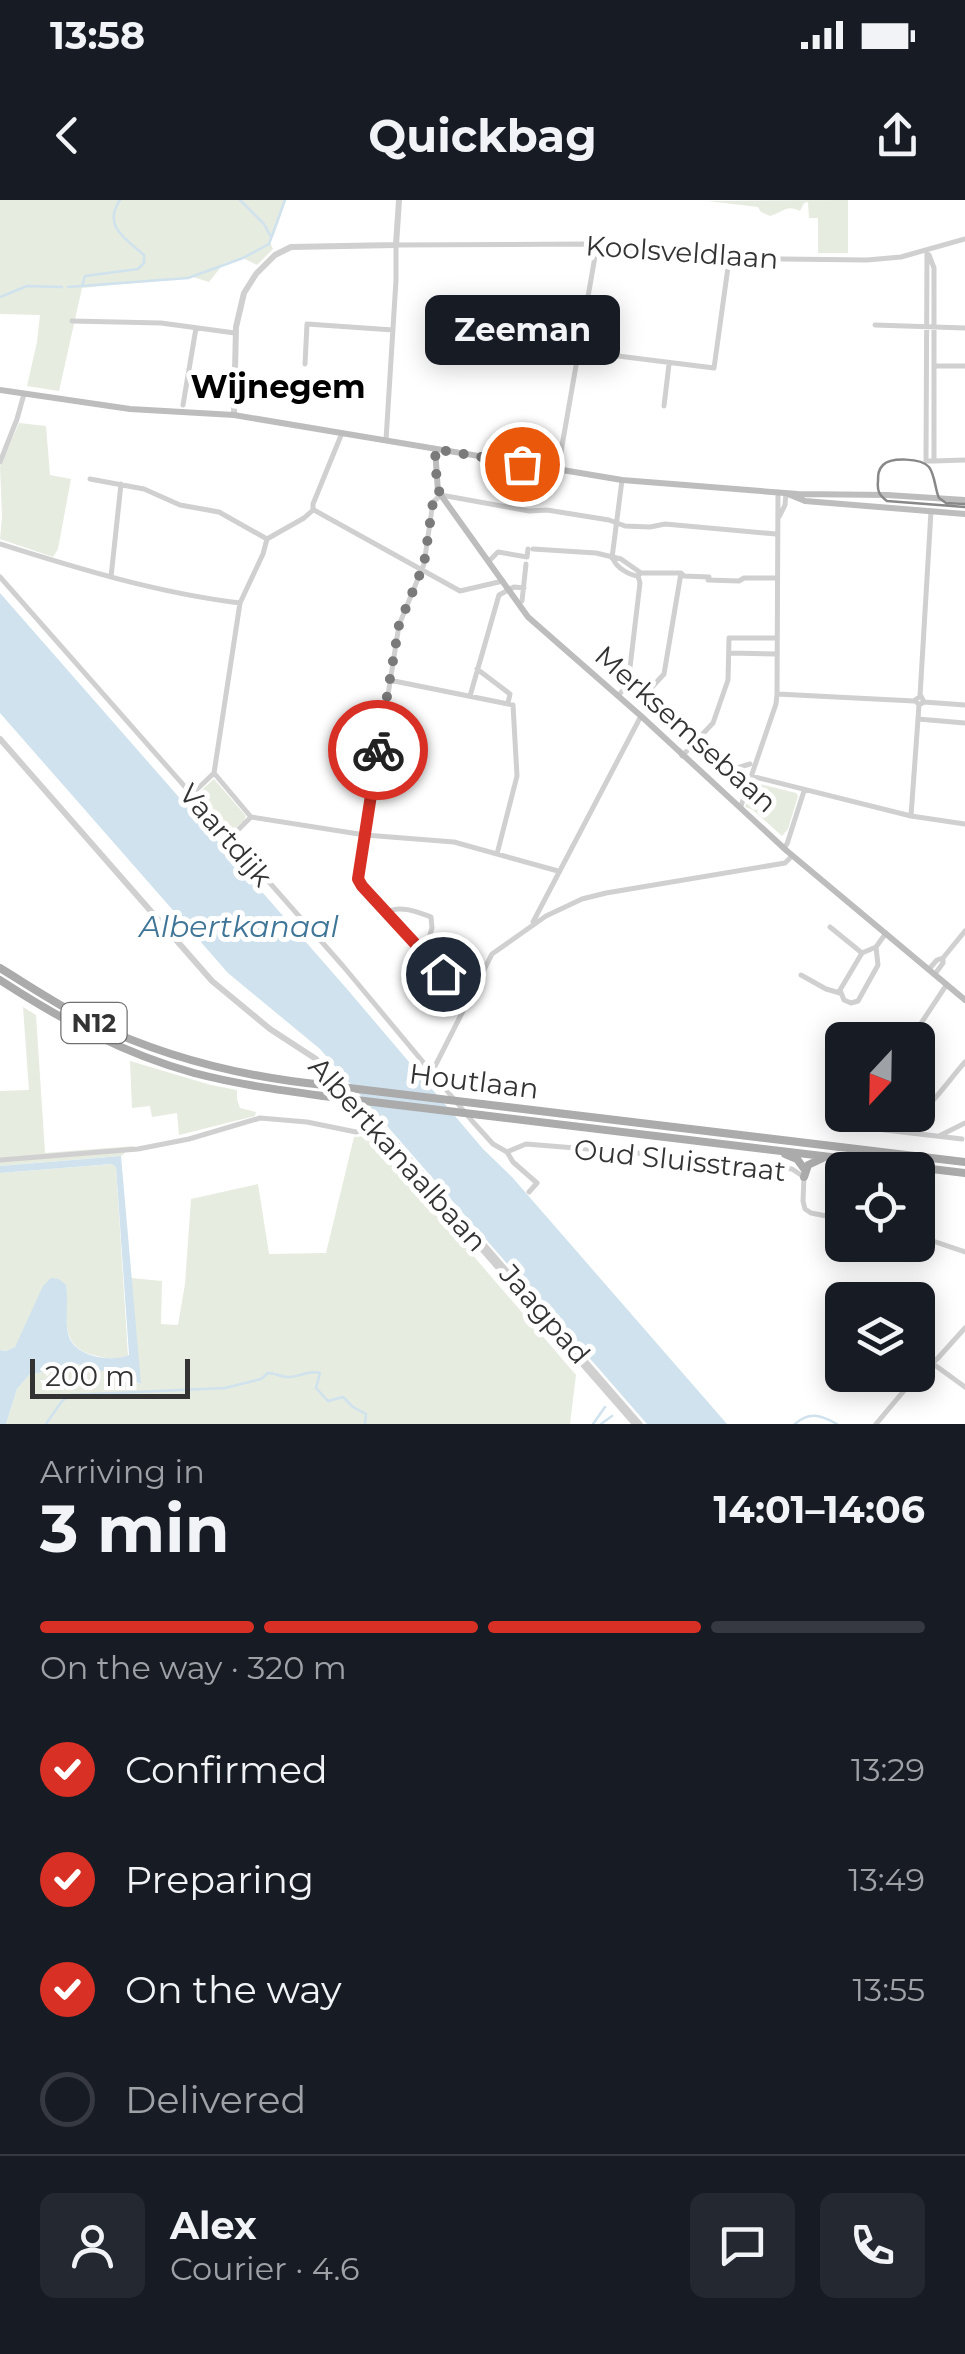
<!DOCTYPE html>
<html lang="en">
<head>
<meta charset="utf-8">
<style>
  :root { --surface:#171b24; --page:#242831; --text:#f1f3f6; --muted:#9ea1a6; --line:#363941; --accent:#d93025 }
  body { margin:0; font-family:Montserrat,sans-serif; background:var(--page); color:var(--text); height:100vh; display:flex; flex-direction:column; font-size:38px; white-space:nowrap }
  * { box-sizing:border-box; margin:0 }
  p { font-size:32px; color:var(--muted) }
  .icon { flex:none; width:55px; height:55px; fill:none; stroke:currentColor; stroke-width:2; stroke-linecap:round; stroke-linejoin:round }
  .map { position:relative; height:1224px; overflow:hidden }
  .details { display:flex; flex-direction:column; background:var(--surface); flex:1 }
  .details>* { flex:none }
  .needle { width:65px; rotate:202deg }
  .tools { position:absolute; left:825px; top:822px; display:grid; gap:20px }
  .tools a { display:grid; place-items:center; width:110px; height:110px; border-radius:15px; background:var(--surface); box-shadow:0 5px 25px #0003; font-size:50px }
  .scale { position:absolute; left:30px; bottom:25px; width:160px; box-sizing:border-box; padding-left:10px; border:5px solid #333; border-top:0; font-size:28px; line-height:35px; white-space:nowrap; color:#333; -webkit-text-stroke:8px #fff; paint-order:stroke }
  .pin { position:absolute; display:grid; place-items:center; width:85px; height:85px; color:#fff; margin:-42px; border:5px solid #fff; border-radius:50%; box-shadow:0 2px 10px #0007 }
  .courier { position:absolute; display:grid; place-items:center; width:100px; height:100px; margin:-50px; border:8px solid #d93025; border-radius:50%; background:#fff; color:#222; box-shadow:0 2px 12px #0007 }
  .bubble { position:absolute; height:70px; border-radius:15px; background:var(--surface); box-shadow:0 5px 25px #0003; font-size:32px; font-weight:700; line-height:70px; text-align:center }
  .summary em { font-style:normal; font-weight:700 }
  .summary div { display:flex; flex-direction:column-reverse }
  .summary { display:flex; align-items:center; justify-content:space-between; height:170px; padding:0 40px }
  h1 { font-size:65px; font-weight:700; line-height:75px }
  .bar { display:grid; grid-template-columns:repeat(4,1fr); gap:15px 10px; align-content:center; height:120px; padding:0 40px }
  .bar i { height:12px; border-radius:8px; background:var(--line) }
  .bar .selected { background:var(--accent) }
  .bar p { grid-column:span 4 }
  .line { display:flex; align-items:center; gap:25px; padding:0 40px; border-top:2px solid var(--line) }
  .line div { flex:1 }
  .round { display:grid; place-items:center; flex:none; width:105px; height:105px; border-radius:15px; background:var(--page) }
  ol { padding:0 40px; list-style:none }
  li { display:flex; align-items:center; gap:30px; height:110px }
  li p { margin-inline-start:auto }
  li .icon { padding:10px; border-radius:50%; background:var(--accent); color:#fff; stroke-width:4 }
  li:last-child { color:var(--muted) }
  li i { width:55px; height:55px; border:5px solid var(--line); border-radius:50% }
  .status { display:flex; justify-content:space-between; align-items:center; height:70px; padding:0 50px; background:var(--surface); direction:ltr }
  .status svg { height:28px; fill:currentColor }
  header { display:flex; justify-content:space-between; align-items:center; height:130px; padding:0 40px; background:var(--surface); font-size:45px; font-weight:700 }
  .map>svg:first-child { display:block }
  .green { fill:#e6ecdf }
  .water { fill:#cfe2ee }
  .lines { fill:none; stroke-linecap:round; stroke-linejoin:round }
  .stream { stroke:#cfe2ee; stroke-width:2.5 }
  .minor { stroke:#d0d0d0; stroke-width:5 }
  .tertiary { stroke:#d0d0d0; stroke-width:6 }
  .secondary { stroke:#bdbdbd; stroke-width:6 }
  .primary { stroke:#ababab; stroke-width:8 }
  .tram { stroke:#888; stroke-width:2.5 }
  .primary-bridge { stroke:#ababab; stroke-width:8 }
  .done { stroke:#7a7a7a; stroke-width:10; stroke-dasharray:0 18 }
  .route { stroke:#d93025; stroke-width:12 }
  .labels { text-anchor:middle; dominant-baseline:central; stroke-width:10; stroke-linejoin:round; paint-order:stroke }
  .shield { fill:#fff; stroke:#707070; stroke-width:2.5 }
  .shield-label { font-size:25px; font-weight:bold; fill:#333 }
  .street-label { font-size:28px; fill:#333; stroke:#fff }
  .water-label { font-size:30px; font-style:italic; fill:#3f7597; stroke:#fff }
  .quarter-label { font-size:32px; font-weight:bold; fill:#000; stroke:#fff }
</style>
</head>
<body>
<div class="status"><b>13:58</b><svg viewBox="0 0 49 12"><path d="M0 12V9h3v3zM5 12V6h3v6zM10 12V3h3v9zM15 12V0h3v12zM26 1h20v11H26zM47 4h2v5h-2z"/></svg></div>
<header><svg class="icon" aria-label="back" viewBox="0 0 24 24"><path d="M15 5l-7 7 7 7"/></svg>Quickbag<svg class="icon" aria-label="share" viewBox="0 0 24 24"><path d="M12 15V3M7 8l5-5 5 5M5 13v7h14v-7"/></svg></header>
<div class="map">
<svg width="965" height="1224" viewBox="0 0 965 1224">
  <rect width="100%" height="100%" fill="#fff"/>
  <path class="green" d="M0 0H286L274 35 269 40 273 49 257 65 243 58 224 63 209 82 193 77 82 88 59 191 27 186 37 142 40 115 0 114Z
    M848 0V53H818V18H809L808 2 804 3 800 11C786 4 784 12 770 16L761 12 758 7 708 1Z
    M19 223 46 226 50 275 71 279 58 349 53 357 0 339 2 317 0 267Z
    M214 579 246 616 244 621 230 633 196 595Z
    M756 583 796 593 798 596 788 629 782 636 753 610 745 607 753 585Z
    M23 807 36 815 45 953 134 946 121 956 0 966V891L29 890Z
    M130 861 211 885 237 890V899L240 908 256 912 255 916 179 935 177 913 152 917 150 906 132 908Z
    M370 936 576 1175 570 1224H6L17 1189 29 1175 77 1164 101 1171 106 1169 140 1184 131 1078 162 1081 161 1124 178 1125 185 1084 191 999 258 984 269 1054 326 1053 354 937Z
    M113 964 116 967 128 1156C118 1159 108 1159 97 1156 57 1148 69 1117 66 1086L59 1079 15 1147 6 1151 0 1150V973Z"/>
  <path class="water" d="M0 393 347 789 483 949 512 977 727 1224H647L320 849 228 773 0 513Z
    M121 956 141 1184 106 1170 101 1171 77 1164 29 1175 17 1189 6 1224H0V1150L6 1151 15 1147 43 1086 51 1078 59 1079 66 1085C71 1118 54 1147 98 1157 109 1159 120 1159 129 1155L116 967 112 964 0 973V966Z"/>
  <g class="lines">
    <path class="stream" d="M240 0 264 24 271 37
      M82 86 85 76 138 69 144 63V55C126 39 102 26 120 0
      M68 87 188 78 243 58 269 44 285 0
      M0 97 27 86 62 87
      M46 1224 62 1201 71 1195 225 1188 261 1179 268 1173C275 1173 283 1178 290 1177 302 1176 309 1170 320 1173L316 1188 328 1201 343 1197 353 1207 366 1214 365 1224
      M593 1224 605 1207
      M601 1224 612 1216
      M795 1224C809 1211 821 1215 837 1224"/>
    <path class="minor" d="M927 51 926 261H934
      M929 55 934 68V261
      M72 121 161 123 235 133
      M875 125 965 128
      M524 128 581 135
      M578 151 714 168 729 60
      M305 164 307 124 393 130
      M934 166H965
      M183 205 196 128
      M664 206 669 164
      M386 240 396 80V45L583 44 692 58 867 60 901 57 965 39
      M934 261 965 260
      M0 262 17 219 24 194
      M558 269 597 45
      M90 279 144 289 180 305 219 312 267 339
      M314 310 460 391 503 381
      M779 317 785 305 786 293
      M0 344C79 369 158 393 240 403
      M533 349 596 353 621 359 641 373 638 376 640 383 628 484 618 496
      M612 358 622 280
      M613 359C617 368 629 375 638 376
      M489 361 498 352 527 357 528 349
      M641 373H681L684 376 709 377 708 380 739 381 744 378H777
      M0 377 343 766 473 922 493 944 507 952
      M111 377 121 284
      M522 401 526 364
      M729 453 777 454
      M599 460 653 506 668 515 724 568 730 570 750 564
      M477 469 510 494 508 503
      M389 480 513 505 517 576 497 654
      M777 494 914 501
      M470 496 499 395 514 387 524 388
      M920 496 931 311
      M643 497 664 474 681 373
      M924 502 965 505
      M918 519 965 523
      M682 556 713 523 728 480 729 438H777
      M214 573 251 617 365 635 454 642 558 671
      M751 576 911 616 965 624
      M191 595 214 573 240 403 263 354 267 339 304 318 313 310V304L342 233
      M741 606 776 504 777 494 778 292
      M911 616 919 505 924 502 921 496 915 500 919 505
      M229 639 251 617
      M783 648 787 644 804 591
      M386 713C398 704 418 712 431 717L432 728 424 754
      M533 722 641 516
      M830 727 862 753
      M876 747 878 765 858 801 851 803 844 800 840 790 862 753 876 747 886 733
      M929 769 937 760 943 758 965 731
      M935 774 943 763V758
      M801 775 826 789 840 793
      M473 789 438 770 362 687 359 679 399 425 424 364 433 302 441 295 529 311 547 310 609 320 625 326 650 327 665 324 776 334
      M910 840 947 784
      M431 874 492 754 546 716 582 699 606 693 779 664 785 663 792 656
      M370 913 640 1224
      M861 915 863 926 868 928 962 939
      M897 930C926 915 944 886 965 862
      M941 935 965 923
      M507 952 526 944 662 955 792 969 804 977 803 1001 805 1009 811 1013 842 1019
      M507 952 513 962 537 983 529 992
      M0 960 138 949 189 939 260 918 307 922 356 932 366 929 372 924
      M918 1036 965 1052
      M932 1163 965 1187
      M876 1224 913 1180 938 1158 965 1128"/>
    <path class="tertiary" d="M234 215 236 127 244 93 256 74 275 55 291 47 396 45 399 0
      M0 539 212 781 270 829 316 859 635 1224"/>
    <path class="secondary" d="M0 190 130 209 234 215 622 280 798 294 887 295 965 300
      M435 249 438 291 528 417 641 516 787 651 965 800
      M788 294 805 301 965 314"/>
    <path class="primary" d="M0 768C31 787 61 807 93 823 166 858 244 877 324 885
      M0 780C60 819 124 854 194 873 236 884 279 890 323 896
      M482 904 965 962
      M481 915 965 973
      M785 954 797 959 805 970
      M804 977 808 965 823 958"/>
    <path class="tram" d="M965 304 946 303 939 298C935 289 935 275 929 267 921 258 891 257 883 265 878 270 878 275 878 281 877 291 879 295 887 301L965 307"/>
    <path class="primary-bridge" d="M324 885 482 904
      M323 896 481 915"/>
  </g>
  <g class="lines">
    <path class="done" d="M378 550 399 425 424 364 433 302 441 295 437 287 435 249 522 264"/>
    <path class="route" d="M378 550 358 679 362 686 443 774"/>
  </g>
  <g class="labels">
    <rect class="shield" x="61.5" y="803" width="65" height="40" rx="8"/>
    <g class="shield-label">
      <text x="94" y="823">N12</text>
    </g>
    <g class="street-label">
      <text transform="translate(682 52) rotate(4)">Koolsveldlaan</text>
      <text transform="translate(686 529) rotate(42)">Merksemsebaan</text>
      <text transform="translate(226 635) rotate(49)">Vaartdijk</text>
      <text transform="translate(474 881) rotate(7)">Houtlaan</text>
      <text transform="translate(398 954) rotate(48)">Albertkanaalbaan</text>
      <text transform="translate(680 960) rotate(6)">Oud Sluisstraat</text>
      <text transform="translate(545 1114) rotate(49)">Jaagpad</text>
    </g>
    <g class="water-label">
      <text x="239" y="726">Albertkanaal</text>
    </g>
    <g class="quarter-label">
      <text x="278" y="186">Wijnegem</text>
    </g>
  </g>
</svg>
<div class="tools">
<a><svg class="needle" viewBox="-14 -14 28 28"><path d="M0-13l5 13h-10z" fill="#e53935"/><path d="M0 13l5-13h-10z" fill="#9ea1a6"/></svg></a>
<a><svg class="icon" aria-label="locate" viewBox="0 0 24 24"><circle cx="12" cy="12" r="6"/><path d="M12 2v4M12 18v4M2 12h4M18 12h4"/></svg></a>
<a><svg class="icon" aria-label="layers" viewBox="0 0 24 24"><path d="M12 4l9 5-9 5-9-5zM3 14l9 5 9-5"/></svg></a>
</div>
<div class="scale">200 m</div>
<div class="pin" style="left:522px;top:264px;background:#ea580c"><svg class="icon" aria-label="bag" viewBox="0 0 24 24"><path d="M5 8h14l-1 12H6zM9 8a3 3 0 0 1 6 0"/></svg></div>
<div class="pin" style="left:443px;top:774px;background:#1f2937"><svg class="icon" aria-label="home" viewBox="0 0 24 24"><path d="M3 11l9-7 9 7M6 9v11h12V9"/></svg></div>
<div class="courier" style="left:378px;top:550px"><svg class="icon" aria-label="bike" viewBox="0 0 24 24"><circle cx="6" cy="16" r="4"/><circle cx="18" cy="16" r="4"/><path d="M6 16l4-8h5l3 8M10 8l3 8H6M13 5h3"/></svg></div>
<div class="bubble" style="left:425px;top:95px;width:195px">Zeeman</div>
</div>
<section class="details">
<div class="summary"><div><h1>3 min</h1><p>Arriving in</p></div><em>14:01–14:06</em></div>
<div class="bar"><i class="selected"></i><i class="selected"></i><i class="selected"></i><i></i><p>On the way · 320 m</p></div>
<ol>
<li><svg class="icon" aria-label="check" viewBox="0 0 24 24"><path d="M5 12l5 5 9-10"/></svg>Confirmed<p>13:29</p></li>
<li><svg class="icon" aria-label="check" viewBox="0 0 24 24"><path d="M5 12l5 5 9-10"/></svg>Preparing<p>13:49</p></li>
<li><svg class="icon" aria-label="check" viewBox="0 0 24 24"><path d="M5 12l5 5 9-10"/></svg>On the way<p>13:55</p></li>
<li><i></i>Delivered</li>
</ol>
<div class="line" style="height:180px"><a class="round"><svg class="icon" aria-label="person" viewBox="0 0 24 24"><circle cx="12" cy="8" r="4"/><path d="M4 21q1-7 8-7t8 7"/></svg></a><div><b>Alex</b><p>Courier · 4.6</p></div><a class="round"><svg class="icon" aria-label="chat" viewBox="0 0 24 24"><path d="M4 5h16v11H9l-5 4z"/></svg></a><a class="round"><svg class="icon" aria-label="phone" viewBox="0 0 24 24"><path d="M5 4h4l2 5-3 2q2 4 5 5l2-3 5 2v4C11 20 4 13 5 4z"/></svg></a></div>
</section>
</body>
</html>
